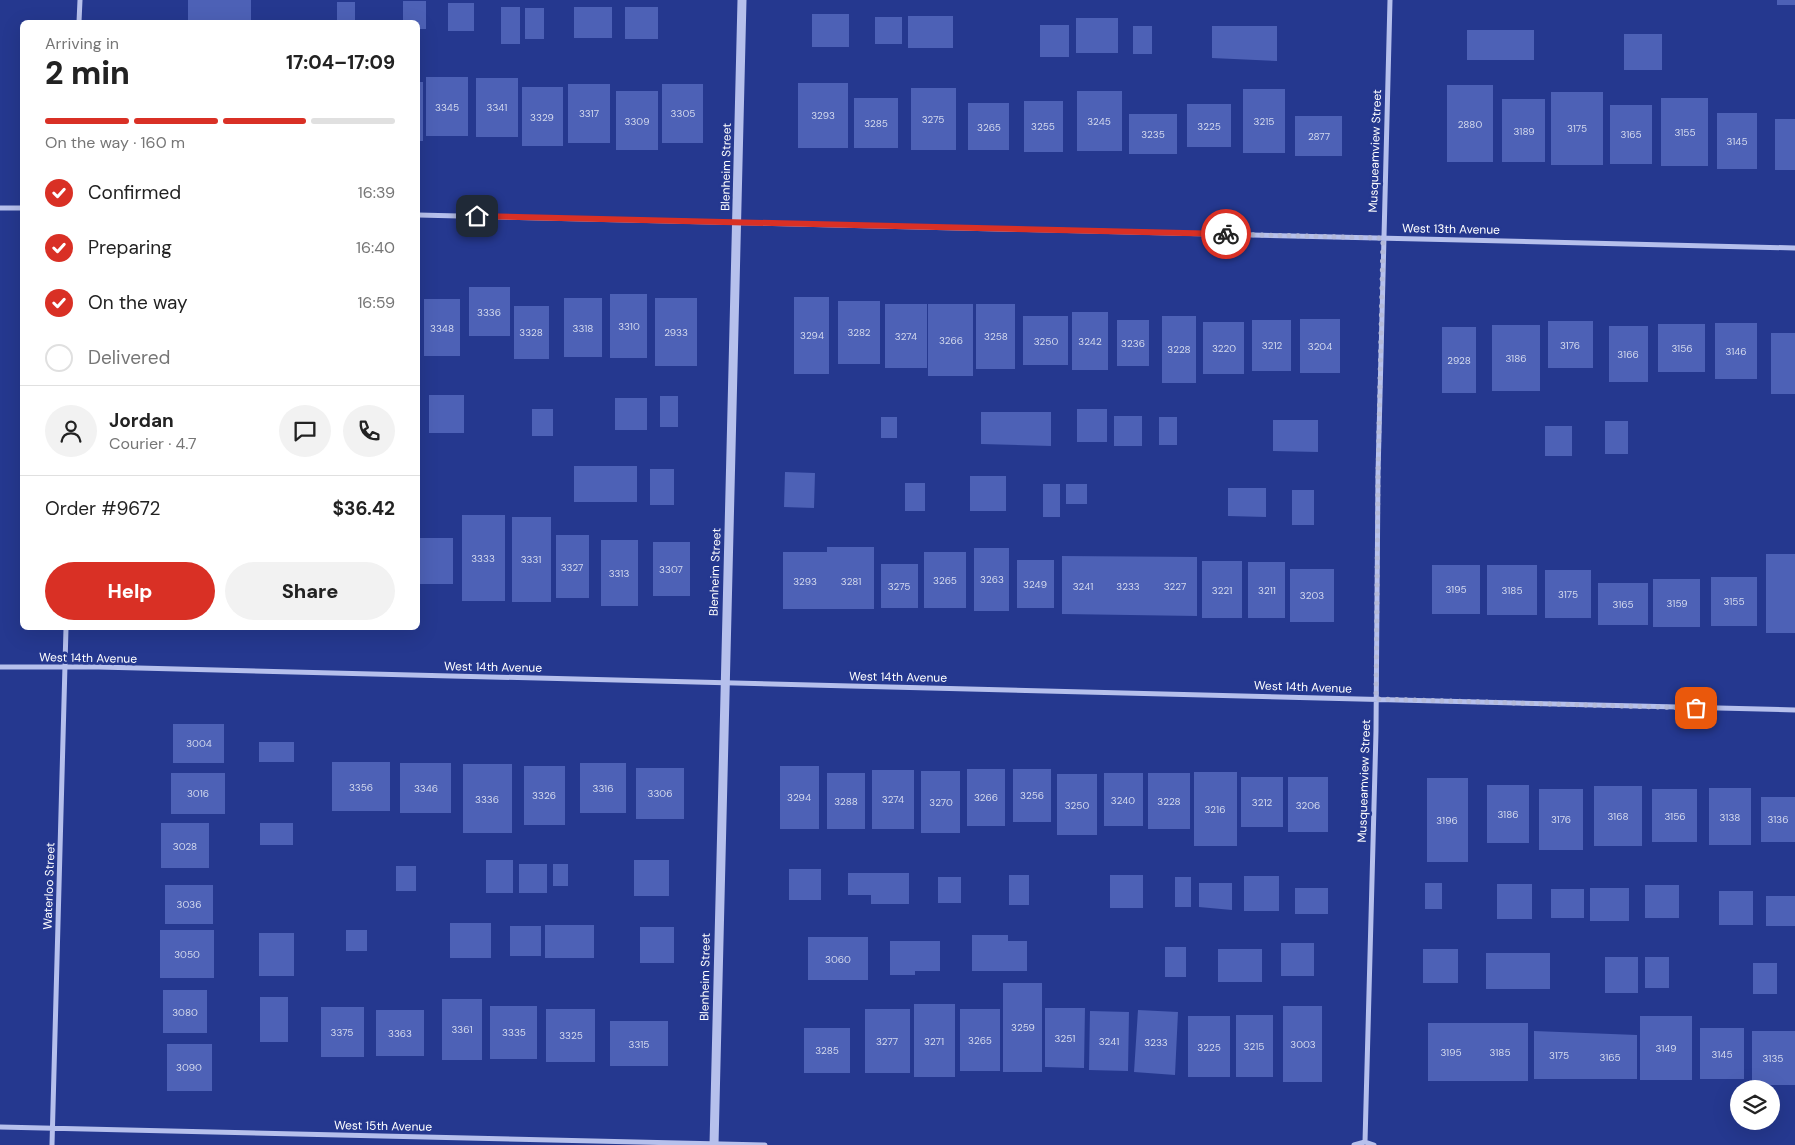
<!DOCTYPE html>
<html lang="en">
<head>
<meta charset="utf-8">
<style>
  :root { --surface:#fff; --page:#f2f2f2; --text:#222; --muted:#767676; --line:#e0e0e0; --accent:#d93025 }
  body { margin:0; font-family:"DM Sans",sans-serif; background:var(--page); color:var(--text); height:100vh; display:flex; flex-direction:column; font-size:19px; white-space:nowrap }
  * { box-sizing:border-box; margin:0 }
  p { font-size:16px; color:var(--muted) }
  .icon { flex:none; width:28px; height:28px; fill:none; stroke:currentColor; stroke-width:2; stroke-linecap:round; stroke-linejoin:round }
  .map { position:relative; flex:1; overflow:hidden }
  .side { position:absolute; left:20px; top:20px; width:400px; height:610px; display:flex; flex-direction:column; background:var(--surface); border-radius:8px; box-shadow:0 5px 20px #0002 }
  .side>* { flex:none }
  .fabs { position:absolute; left:1730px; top:1080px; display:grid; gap:10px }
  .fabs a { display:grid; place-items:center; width:50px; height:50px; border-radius:50%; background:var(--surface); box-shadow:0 5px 20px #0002; font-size:25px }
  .pin { position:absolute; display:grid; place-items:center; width:42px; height:42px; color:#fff; margin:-21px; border-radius:10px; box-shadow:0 2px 8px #0006 }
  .courier { position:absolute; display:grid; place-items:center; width:50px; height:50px; margin:-25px; border:4px solid #d93025; border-radius:50%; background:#fff; color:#222; box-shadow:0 1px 6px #0007 }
  .overview em { font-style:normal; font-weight:800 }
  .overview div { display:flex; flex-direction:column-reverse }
  .overview { display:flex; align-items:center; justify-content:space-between; height:85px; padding:0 25px }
  h1 { font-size:32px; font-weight:800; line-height:38px }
  .bar { display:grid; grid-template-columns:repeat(4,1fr); gap:8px 5px; align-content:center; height:60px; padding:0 25px }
  .bar i { height:6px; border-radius:4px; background:var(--line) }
  .bar .selected { background:var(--accent) }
  .bar p { grid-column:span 4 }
  .line { display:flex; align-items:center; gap:12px; padding:0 25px; border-top:1px solid var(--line) }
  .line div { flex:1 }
  .round { display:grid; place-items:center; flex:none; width:52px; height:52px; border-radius:26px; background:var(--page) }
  ol { padding:0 25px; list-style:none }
  li { display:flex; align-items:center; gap:15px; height:55px }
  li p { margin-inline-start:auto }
  li .icon { padding:5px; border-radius:50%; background:var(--accent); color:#fff; stroke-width:4 }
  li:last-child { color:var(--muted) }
  li i { width:28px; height:28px; border:2px solid var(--line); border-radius:50% }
  .cta { display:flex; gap:10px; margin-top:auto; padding:10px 25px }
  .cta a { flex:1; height:58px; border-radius:30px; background:var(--accent); color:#fff; font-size:20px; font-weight:800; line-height:58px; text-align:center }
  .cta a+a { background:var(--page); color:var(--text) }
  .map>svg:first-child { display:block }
  .building { fill:#4d61b6 }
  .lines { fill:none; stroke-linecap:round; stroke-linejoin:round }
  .minor { stroke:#b6c0ec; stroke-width:5 }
  .tertiary { stroke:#b6c0ec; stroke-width:9 }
  .done { stroke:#b3b9d8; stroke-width:5; stroke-dasharray:0 9 }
  .route { stroke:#d93025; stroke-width:6 }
  .labels { text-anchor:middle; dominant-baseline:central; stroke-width:5; stroke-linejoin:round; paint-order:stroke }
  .number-label { font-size:10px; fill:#d2d8ed }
  .street-label { font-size:12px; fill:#fff; stroke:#25388f }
</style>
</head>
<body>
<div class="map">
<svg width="1795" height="1145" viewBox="0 0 1795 1145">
  <rect width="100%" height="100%" fill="#25388f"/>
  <path class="building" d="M188 0H251V20H188Z
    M1777 0H1795V5H1777Z
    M403 1H426V29H418V22H403Z
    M337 2H355V22H337Z
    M448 3H474V31H448Z
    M501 7H520V44H501Z
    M574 7H612V38H574Z
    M625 7H658V39H625Z
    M525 8H544V39H525Z
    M812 14H849V47H812Z
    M908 16H953V48H908Z
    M875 17H902V44H875Z
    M1076 18H1118V53H1076Z
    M1040 25H1069V57H1040Z
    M1133 26H1152V54H1133Z
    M1212 26H1277V61L1212 58Z
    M1467 30H1534V60H1467Z
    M1624 34H1662V70H1624Z
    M426 77H468V136H426Z
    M476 78H518V137H476Z
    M418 82H423V141H418Z
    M798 83H848V148H798Z
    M568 84H610V143H568Z
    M662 84H703V143H662Z
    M1447 85H1493V162H1447Z
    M522 87H563V146H522Z
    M911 88H956V150H911Z
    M1243 89H1285V153H1243Z
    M616 91H658V150H616Z
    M1077 91H1122V151H1077Z
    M1551 92H1603V165H1551Z
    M854 98H898V148H854Z
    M1661 98H1708V166H1661Z
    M1502 99H1545V162H1502Z
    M1024 101H1063V152H1024Z
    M968 103H1009V150H968Z
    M1187 104H1231V147H1187Z
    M1610 105H1652V164H1610Z
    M1717 113H1757V169H1717Z
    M1129 114H1177V154H1129Z
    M1295 116H1342V156H1295Z
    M1775 119H1795V170H1775Z
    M469 287H510V336H469Z
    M610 294H647V358H610Z
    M794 297H829V374H794Z
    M564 298H602V357H564Z
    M655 298H697V366H655Z
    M424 299H460V356H424Z
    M838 301H880V364H838Z
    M885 304H927V368H885Z
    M928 304H973V376H928Z
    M976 304H1015V369H976Z
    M514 306H549V359H514Z
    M1072 312H1108V370H1072Z
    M1023 316H1068V365H1023Z
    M1162 316H1196V383H1162Z
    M1300 319H1340V373H1300Z
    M1117 320H1149V366H1117Z
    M1252 320H1291V371H1252Z
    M1548 321H1593V368H1548Z
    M1203 322H1244V374H1203Z
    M1715 323H1757V379H1715Z
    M1658 324H1705V372H1658Z
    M1492 325H1540V391H1492Z
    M1609 326H1648V382H1609Z
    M1442 327H1476V393H1442Z
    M1771 333H1795V394H1771Z
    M429 395H464V433H429Z
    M660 396H678V427H660Z
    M615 398H647V430H615Z
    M532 409H553V436H532Z
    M1077 409H1107V442H1077Z
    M981 412H1051V446L981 444Z
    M1114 416H1142V446H1114Z
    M881 417H897V438H881Z
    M1159 417H1177V445H1159Z
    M1273 420H1318V452L1273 451Z
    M1605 421H1628V454H1605Z
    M1545 426H1572V456H1545Z
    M574 466H637V502H574Z
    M650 469H674V505H650Z
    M785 472 815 473 814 508 784 507Z
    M970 476H1006V511H970Z
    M905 483H925V511H905Z
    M1043 484H1060V517H1043Z
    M1066 484H1087V504H1066Z
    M1228 488H1266V517L1228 516Z
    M1292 490H1314V525H1292Z
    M462 515H505V601H462Z
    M512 517H551V602H512Z
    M556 535H589V598H556Z
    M418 538H453V584H418Z
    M601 540H638V606H601Z
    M653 542H690V596H653Z
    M827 547H874V609H783V552H827Z
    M974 548H1009V611H974Z
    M924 552H966V608H924Z
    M1766 554H1795V633H1766Z
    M1062 556 1197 557V616L1062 614Z
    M1017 560H1054V608H1017Z
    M1202 561H1242V618H1202Z
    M1248 562H1285V618H1248Z
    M881 564H918V608H881Z
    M1432 565H1480V614H1432Z
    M1487 565H1537V615H1487Z
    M1290 569H1334V622H1290Z
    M1545 570H1591V618H1545Z
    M1711 577H1757V626H1711Z
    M1653 579H1700V627H1653Z
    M1598 583H1648V625H1598Z
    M173 724H224V763H173Z
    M259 742H294V762H259Z
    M332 762H390V811H332Z
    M400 763H451V813H400Z
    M580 763H626V813H580Z
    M463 764H512V833H463Z
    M524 766H565V825H524Z
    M780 766H819V829H780Z
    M636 768H684V819H636Z
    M967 769H1005V826H967Z
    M1013 769H1051V822H1013Z
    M872 770H914V829H872Z
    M921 771H960V833H921Z
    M1194 772H1237V846H1194Z
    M171 773H225V814H171Z
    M827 773H865V829H827Z
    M1104 773H1143V826H1104Z
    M1148 773H1190V829H1148Z
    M1057 774H1097V835H1057Z
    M1241 777H1283V827H1241Z
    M1288 777H1328V832H1288Z
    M1427 778H1468V862H1427Z
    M1487 785H1529V843H1487Z
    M1594 786H1642V846H1594Z
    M1709 788H1751V845H1709Z
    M1539 789H1583V850H1539Z
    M1652 789H1697V842H1652Z
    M1761 797H1795V842H1761Z
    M161 823H209V868H161Z
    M260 823H293V845H260Z
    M486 860H513V893H486Z
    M634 860H669V896H634Z
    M519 864H547V893H519Z
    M553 864H568V886H553Z
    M396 866H416V891H396Z
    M789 869H821V900H789Z
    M848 873H909V904H871V895H848Z
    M1009 875H1029V905H1009Z
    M1110 875H1143V908H1110Z
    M1244 876H1279V911H1244Z
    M938 877H961V903H938Z
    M1175 877H1191V907H1175Z
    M1199 883H1232V910L1199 907Z
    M1425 883H1442V909H1425Z
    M1497 884H1532V919H1497Z
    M165 885H213V924H165Z
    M1645 885H1679V918H1645Z
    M1295 888H1328V914H1295Z
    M1590 888H1629V921H1590Z
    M1551 889H1584V918H1551Z
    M1719 891H1753V925H1719Z
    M1766 896H1795V926H1766Z
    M450 923H491V958H450Z
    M545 925H594V958H545Z
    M510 926H541V956H510Z
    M640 927H674V963H640Z
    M160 930H214V978H160Z
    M346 930H367V951H346Z
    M259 933H294V976H259Z
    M972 935H1008V941H1027V971H972Z
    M808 937H868V980H808Z
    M890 941H940V971H915V975H890Z
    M1281 943H1314V976H1281Z
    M1165 947H1186V977H1165Z
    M1218 949H1262V982H1218Z
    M1423 949H1458V983H1423Z
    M1486 953H1550V989H1486Z
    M1605 957H1638V993H1605Z
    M1645 957H1669V988H1645Z
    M1753 963H1777V994H1753Z
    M1003 983H1042V1072H1003Z
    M163 990H207V1033H163Z
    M260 997H288V1042H260Z
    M442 999H482V1060H442Z
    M914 1004H955V1077H914Z
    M490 1006H537V1059H490Z
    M1283 1006H1322V1082H1283Z
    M321 1007H364V1057H321Z
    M1045 1008H1085L1084 1068 1045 1067Z
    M546 1009H595V1062H546Z
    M865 1009H910V1073H865Z
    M960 1009H1000V1071H960Z
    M376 1010H424V1056H376Z
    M1138 1010 1178 1012 1175 1075 1134 1072Z
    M1090 1011 1129 1012 1128 1071 1089 1070Z
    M1236 1015H1273V1077H1236Z
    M1188 1016H1230V1077H1188Z
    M1640 1016H1692V1080H1640Z
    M610 1021H668V1066H610Z
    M1428 1023H1528V1081H1428Z
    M804 1028H850V1073H804Z
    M1700 1028H1744V1079H1700Z
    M1534 1031 1637 1035V1079H1534Z
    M1752 1031H1795V1085H1752Z
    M167 1044H212V1091H167Z"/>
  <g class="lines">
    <path class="minor" d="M79 22 80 0
      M0 208H22
      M418 215 1795 248
      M0 667H99L1795 710
      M0 1127 765 1145
      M1365 1142 1376 731 1378 474 1390 0
      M52 1145 66 628
      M1354 1145 1365 1142 1374 1145"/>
    <path class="tertiary" d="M714 1145 742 0"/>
  </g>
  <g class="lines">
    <path class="done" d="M1226 234 1383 238 1378 474 1376 699 1696 708"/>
    <path class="route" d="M477 216 1226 234"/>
  </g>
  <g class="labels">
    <g class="number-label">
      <text x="447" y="107">3345</text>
      <text x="497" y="107">3341</text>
      <text x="589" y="113">3317</text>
      <text x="683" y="113">3305</text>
      <text x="823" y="115">3293</text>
      <text x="542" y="117">3329</text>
      <text x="933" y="119">3275</text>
      <text x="637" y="121">3309</text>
      <text x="1099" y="121">3245</text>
      <text x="1264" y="121">3215</text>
      <text x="876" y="123">3285</text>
      <text x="1470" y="124">2880</text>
      <text x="1043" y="126">3255</text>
      <text x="1209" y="126">3225</text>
      <text x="989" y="127">3265</text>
      <text x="1577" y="128">3175</text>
      <text x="1524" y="131">3189</text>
      <text x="1685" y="132">3155</text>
      <text x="1153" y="134">3235</text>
      <text x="1631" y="134">3165</text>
      <text x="1319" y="136">2877</text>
      <text x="1737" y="141">3145</text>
      <text x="489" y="312">3336</text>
      <text x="629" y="326">3310</text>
      <text x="442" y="328">3348</text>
      <text x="583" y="328">3318</text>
      <text x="531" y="332">3328</text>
      <text x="676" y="332">2933</text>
      <text x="859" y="332">3282</text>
      <text x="812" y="335">3294</text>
      <text x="906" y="336">3274</text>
      <text x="996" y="336">3258</text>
      <text x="951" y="340">3266</text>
      <text x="1046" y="341">3250</text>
      <text x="1090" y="341">3242</text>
      <text x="1133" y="343">3236</text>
      <text x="1272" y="345">3212</text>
      <text x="1570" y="345">3176</text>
      <text x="1320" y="346">3204</text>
      <text x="1224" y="348">3220</text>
      <text x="1682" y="348">3156</text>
      <text x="1179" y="349">3228</text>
      <text x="1736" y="351">3146</text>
      <text x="1628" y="354">3166</text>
      <text x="1516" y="358">3186</text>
      <text x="1459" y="360">2928</text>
      <text x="483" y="558">3333</text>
      <text x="531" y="559">3331</text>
      <text x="572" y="567">3327</text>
      <text x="671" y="569">3307</text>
      <text x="619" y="573">3313</text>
      <text x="992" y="579">3263</text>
      <text x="945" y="580">3265</text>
      <text x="805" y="581">3293</text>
      <text x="851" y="581">3281</text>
      <text x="1035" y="584">3249</text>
      <text x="899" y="586">3275</text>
      <text x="1083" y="586">3241</text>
      <text x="1128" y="586">3233</text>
      <text x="1175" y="586">3227</text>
      <text x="1456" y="589">3195</text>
      <text x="1222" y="590">3221</text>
      <text x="1267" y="590">3211</text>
      <text x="1512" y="590">3185</text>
      <text x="1568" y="594">3175</text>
      <text x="1312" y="595">3203</text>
      <text x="1734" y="601">3155</text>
      <text x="1677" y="603">3159</text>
      <text x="1623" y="604">3165</text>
      <text x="199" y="743">3004</text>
      <text x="361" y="787">3356</text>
      <text x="426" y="788">3346</text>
      <text x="603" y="788">3316</text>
      <text x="198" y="793">3016</text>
      <text x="660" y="793">3306</text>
      <text x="544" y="795">3326</text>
      <text x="1032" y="795">3256</text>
      <text x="799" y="797">3294</text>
      <text x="986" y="797">3266</text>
      <text x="487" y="799">3336</text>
      <text x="893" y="799">3274</text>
      <text x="1123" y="800">3240</text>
      <text x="846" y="801">3288</text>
      <text x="1169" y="801">3228</text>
      <text x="941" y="802">3270</text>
      <text x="1262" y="802">3212</text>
      <text x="1077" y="805">3250</text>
      <text x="1308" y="805">3206</text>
      <text x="1215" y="809">3216</text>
      <text x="1508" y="814">3186</text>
      <text x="1618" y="816">3168</text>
      <text x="1675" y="816">3156</text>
      <text x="1730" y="817">3138</text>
      <text x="1561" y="819">3176</text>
      <text x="1778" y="819">3136</text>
      <text x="1447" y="820">3196</text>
      <text x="185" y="846">3028</text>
      <text x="189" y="904">3036</text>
      <text x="187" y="954">3050</text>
      <text x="838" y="959">3060</text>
      <text x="185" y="1012">3080</text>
      <text x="1023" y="1027">3259</text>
      <text x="462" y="1029">3361</text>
      <text x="342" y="1032">3375</text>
      <text x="514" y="1032">3335</text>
      <text x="400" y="1033">3363</text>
      <text x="571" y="1035">3325</text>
      <text x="1065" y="1038">3251</text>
      <text x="980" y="1040">3265</text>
      <text x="887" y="1041">3277</text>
      <text x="934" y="1041">3271</text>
      <text x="1109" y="1041">3241</text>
      <text x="1156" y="1042">3233</text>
      <text x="639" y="1044">3315</text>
      <text x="1303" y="1044">3003</text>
      <text x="1254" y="1046">3215</text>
      <text x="1209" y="1047">3225</text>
      <text x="1666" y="1048">3149</text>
      <text x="827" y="1050">3285</text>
      <text x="1451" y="1052">3195</text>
      <text x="1500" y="1052">3185</text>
      <text x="1722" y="1054">3145</text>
      <text x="1559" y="1055">3175</text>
      <text x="1610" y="1057">3165</text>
      <text x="1773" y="1058">3135</text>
      <text x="189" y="1067">3090</text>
    </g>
    <g class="street-label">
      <text transform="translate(1375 151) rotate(-88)">Musqueamview Street</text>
      <text transform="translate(726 167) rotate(-89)">Blenheim Street</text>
      <text transform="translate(1451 229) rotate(1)">West 13th Avenue</text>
      <text transform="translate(715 572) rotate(-88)">Blenheim Street</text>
      <text transform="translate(88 658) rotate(1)">West 14th Avenue</text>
      <text transform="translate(493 667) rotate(1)">West 14th Avenue</text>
      <text transform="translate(898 677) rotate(1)">West 14th Avenue</text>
      <text transform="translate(1303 687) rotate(2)">West 14th Avenue</text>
      <text transform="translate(1364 781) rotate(-88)">Musqueamview Street</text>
      <text transform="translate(49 886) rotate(-88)">Waterloo Street</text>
      <text transform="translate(705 977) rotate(-89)">Blenheim Street</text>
      <text transform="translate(383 1126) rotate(1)">West 15th Avenue</text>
    </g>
  </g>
</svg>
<div class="fabs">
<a><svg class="icon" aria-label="layers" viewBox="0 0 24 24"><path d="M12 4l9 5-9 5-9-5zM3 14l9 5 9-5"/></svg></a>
</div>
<div class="pin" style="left:1696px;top:708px;background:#ea580c"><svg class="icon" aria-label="bag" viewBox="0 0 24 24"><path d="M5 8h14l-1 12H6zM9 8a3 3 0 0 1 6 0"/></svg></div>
<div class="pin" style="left:477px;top:216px;background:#1f2937"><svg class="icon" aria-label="home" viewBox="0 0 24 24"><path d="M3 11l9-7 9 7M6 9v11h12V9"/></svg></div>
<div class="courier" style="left:1226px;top:234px"><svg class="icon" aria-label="bike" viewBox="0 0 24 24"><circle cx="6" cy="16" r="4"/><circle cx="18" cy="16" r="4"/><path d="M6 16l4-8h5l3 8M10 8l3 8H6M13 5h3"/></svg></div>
<section class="side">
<div class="overview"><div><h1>2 min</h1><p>Arriving in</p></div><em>17:04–17:09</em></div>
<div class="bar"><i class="selected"></i><i class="selected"></i><i class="selected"></i><i></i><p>On the way · 160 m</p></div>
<ol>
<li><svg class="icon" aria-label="check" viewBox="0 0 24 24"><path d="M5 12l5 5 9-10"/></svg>Confirmed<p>16:39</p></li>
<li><svg class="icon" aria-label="check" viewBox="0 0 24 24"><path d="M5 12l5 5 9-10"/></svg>Preparing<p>16:40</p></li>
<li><svg class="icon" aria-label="check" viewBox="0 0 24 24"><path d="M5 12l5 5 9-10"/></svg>On the way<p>16:59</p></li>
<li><i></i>Delivered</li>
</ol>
<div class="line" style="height:90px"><a class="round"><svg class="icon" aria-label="person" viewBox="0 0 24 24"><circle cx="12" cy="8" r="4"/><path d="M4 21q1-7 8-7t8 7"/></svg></a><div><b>Jordan</b><p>Courier · 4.7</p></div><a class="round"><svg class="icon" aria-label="chat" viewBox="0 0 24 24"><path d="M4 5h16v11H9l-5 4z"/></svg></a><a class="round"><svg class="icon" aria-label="phone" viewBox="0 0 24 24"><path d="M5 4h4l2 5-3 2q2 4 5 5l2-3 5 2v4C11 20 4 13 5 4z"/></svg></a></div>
<div class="line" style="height:65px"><div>Order #9672</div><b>$36.42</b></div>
<div class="cta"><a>Help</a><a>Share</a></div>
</section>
</div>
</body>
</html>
